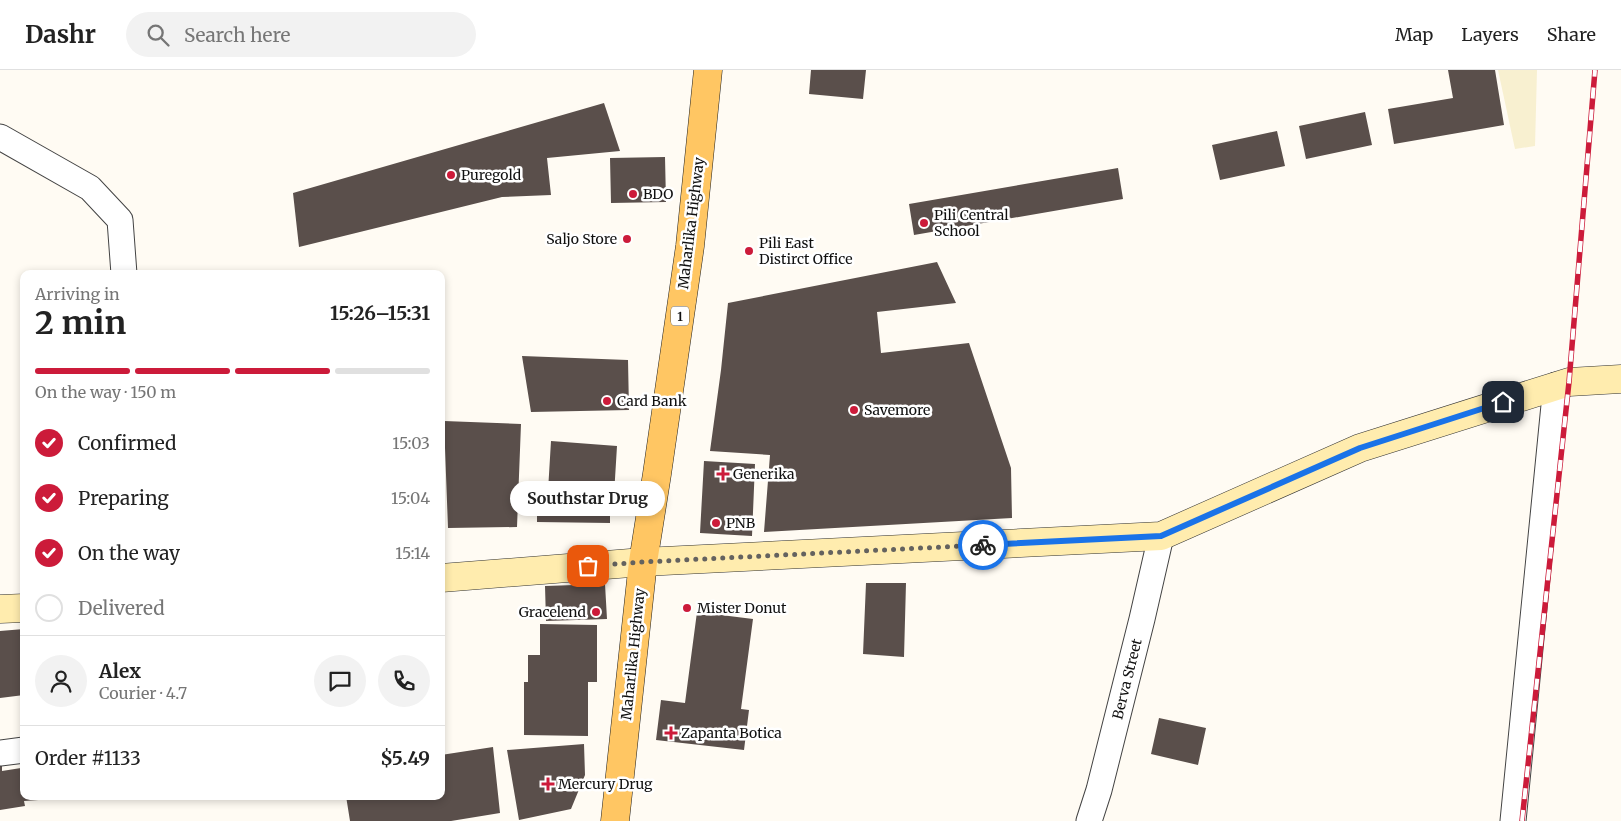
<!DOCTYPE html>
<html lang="en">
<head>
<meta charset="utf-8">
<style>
  :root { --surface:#fff; --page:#f2f2f2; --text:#222; --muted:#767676; --line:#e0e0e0; --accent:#cc1b3a }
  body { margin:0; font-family:Merriweather,serif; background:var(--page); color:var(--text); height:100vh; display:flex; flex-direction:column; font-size:19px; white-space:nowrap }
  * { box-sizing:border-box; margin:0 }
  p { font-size:16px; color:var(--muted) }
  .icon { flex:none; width:28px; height:28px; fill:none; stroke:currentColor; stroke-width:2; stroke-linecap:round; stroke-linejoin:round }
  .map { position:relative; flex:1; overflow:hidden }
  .details { position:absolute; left:20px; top:200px; width:425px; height:530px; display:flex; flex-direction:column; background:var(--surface); border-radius:10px; box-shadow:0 2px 8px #0003 }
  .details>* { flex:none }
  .pin { position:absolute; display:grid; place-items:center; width:42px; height:42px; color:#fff; margin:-21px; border-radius:10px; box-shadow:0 2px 8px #0006 }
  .courier { position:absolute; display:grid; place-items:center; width:50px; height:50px; margin:-25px; border:4px solid #1a73e8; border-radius:50%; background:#fff; color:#222; box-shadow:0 1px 6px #0007 }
  .bubble { position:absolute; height:35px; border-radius:18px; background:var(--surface); box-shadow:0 2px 8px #0003; font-size:16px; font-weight:700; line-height:35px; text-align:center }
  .head em { font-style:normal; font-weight:700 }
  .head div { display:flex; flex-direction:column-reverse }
  .head { display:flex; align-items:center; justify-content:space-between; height:85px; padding:0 15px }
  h1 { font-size:32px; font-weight:700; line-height:38px }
  .bar { display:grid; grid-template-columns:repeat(4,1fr); gap:8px 5px; align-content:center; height:60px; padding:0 15px }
  .bar i { height:6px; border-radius:4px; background:var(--line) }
  .bar .on { background:var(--accent) }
  .bar p { grid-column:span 4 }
  .line { display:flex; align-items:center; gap:12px; padding:0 15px; border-top:1px solid var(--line) }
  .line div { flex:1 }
  .round { display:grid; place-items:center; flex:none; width:52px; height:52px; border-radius:26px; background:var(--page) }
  ol { padding:0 15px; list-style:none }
  li { display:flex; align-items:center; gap:15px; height:55px }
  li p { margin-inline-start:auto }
  li .icon { padding:5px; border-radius:50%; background:var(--accent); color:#fff; stroke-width:4 }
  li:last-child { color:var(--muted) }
  li i { width:28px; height:28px; border:2px solid var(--line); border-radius:50% }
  header { display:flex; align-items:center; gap:30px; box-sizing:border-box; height:70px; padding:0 25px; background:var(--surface); border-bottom:1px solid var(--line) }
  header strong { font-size:24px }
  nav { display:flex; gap:28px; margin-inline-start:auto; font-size:18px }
  .search { width:350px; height:45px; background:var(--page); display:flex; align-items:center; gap:12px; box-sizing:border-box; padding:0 18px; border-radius:28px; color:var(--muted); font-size:19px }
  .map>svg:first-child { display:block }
  .farmland { fill:#f8f0d0 }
  .building { fill:#5a4f4b }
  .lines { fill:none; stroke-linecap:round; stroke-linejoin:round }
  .street-casing { stroke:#434343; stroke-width:27 }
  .secondary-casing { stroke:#323232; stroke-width:29 }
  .primary-casing { stroke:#212121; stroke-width:29 }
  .street { stroke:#fff; stroke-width:25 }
  .secondary { stroke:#ffecae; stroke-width:28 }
  .primary { stroke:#ffc663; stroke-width:28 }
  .rail-casing { stroke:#cc1b3a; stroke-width:5.5 }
  .rail { stroke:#fff; stroke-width:4; stroke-dasharray:11; stroke-linecap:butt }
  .done { stroke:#64625f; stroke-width:5; stroke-dasharray:0 9 }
  .route { stroke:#1a73e8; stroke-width:6 }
  .poi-dot { fill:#cc1b3a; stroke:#fff; stroke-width:2 }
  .labels { text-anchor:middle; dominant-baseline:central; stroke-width:5; stroke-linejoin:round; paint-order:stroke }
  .shield { fill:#fff; stroke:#585858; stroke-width:1 }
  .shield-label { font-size:12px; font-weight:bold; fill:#101010 }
  .poi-label { font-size:14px; fill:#101010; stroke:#fff; text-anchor:start }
  .street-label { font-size:14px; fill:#101010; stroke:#fff }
</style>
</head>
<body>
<header>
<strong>Dashr</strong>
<div class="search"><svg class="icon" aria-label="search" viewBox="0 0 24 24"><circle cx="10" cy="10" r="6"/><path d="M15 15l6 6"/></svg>Search here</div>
<nav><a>Map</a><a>Layers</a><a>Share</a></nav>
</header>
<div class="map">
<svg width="1621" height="751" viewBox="0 0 1621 751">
  <rect width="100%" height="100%" fill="#fffbf3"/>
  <path class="farmland" d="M1498 0H1537L1535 76 1515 79Z"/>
  <path class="building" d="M811 0H866L863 29 809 24Z
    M1448 0H1495L1504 55 1394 74 1388 39 1453 28Z
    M604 33 620 81 547 88 551 125 502 127 299 177 293 123Z
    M1365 42 1372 75 1306 89 1299 56Z
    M1277 61 1285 96 1220 110 1212 75Z
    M665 87 666 132 611 133 610 88Z
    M1118 98 1123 129 914 165 909 134Z
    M937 192 956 233 877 242 881 283 969 273 1011 398 1012 448 764 462 770 385 710 381 721 300 728 233Z
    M522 286 628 290 629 340 531 342Z
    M444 351 521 354 517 457 448 458Z
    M551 371 617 376 614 425 548 421Z
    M704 391 755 394 752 466 700 463Z
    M537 429 610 430V453L537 452Z
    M866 513H906L904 587 863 584Z
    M605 514 607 549 546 551 545 516Z
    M697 542 753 549 741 639 749 640 744 680 656 670 661 630 685 633Z
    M540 554 597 555V612H588V666L524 665V612H528V585H540Z
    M24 559V625L0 628V561Z
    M1159 648 1206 658 1198 695 1151 684Z
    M584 674 585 705 571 739 519 750 507 680Z
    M493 677 500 743 451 751H350L346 726H441V685Z
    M0 694H2V701L21 698 22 710H24V726H67V728L24 731 25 736 0 740Z"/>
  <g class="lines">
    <g class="street-casing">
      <path id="street" d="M0 67 90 118 120 150 124 204
        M0 683 24 680
        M1089 751 1099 720 1142 549 1161 466
        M1513 751 1556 315"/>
    </g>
    <g class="secondary-casing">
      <path id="secondary" d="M441 508 643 492 1161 466 1360 378 1569 312 1621 309
        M0 539 24 538"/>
    </g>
    <g class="primary-casing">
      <path id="primary" d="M615 751 643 492 657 404 690 176 708 0"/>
    </g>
    <use href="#street" class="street"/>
    <use href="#secondary" class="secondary"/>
    <use href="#primary" class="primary"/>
    <g class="rail-casing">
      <path id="rail" d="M1522 751 1569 312 1595 0"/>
    </g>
    <use href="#rail" class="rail"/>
  </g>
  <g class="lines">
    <path class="done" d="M588 496 643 492 983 475"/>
    <path class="route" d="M983 475 1161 466 1360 378 1503 332"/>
  </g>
  <g class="poi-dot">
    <circle cx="451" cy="105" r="5"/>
    <circle cx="633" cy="124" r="5"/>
    <circle cx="924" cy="153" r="5"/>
    <circle cx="627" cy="169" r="5"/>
    <circle cx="749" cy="181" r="5"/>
    <circle cx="607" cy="331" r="5"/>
    <circle cx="854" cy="340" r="5"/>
    <path d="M720.5 396.5h5v5h5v5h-5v5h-5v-5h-5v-5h5z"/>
    <circle cx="716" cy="453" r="5"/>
    <circle cx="687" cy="538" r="5"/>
    <circle cx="596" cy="542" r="5"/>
    <path d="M668.5 655.5h5v5h5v5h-5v5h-5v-5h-5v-5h5z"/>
    <path d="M545.5 706.5h5v5h5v5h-5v5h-5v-5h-5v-5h5z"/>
  </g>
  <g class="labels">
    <rect class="shield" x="671" y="236.5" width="18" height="19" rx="4"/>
    <g class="shield-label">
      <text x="680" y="246">1</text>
    </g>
    <g class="poi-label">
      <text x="461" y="105">Puregold</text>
      <text x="643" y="124">BDO</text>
      <text x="934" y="145">Pili Central<tspan x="934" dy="16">School</tspan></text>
      <text x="617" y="169" text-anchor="end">Saljo Store</text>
      <text x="759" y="173">Pili East<tspan x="759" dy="16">Distirct Office</tspan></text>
      <text x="617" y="331">Card Bank</text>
      <text x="864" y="340">Savemore</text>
      <text x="733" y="404">Generika</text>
      <text x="726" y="453">PNB</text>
      <text x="697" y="538">Mister Donut</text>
      <text x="586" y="542" text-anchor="end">Gracelend</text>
      <text x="681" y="663">Zapanta Botica</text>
      <text x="558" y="714">Mercury Drug</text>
    </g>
    <g class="street-label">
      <text transform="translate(691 153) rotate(-83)">Maharlika Highway</text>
      <text transform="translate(633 584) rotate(-84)">Maharlika Highway</text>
      <text transform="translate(1127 609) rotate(-76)">Berva Street</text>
    </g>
  </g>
</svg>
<div class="pin" style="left:588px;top:496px;background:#ea580c"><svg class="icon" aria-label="bag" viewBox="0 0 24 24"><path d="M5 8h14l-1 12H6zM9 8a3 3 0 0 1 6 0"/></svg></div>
<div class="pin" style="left:1503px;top:332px;background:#1f2937"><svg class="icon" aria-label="home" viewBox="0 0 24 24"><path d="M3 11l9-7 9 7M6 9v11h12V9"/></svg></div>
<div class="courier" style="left:983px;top:475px"><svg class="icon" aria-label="bike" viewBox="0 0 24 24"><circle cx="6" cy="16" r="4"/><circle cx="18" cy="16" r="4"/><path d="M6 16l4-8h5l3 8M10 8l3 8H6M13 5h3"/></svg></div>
<div class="bubble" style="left:510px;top:411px;width:155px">Southstar Drug</div>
<section class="details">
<div class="head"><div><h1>2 min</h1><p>Arriving in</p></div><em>15:26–15:31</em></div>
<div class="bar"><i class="on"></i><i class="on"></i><i class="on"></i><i></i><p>On the way · 150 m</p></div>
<ol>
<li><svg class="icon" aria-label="check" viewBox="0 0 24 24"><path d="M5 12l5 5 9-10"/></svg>Confirmed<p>15:03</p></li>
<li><svg class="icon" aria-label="check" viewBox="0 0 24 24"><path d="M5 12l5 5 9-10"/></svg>Preparing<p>15:04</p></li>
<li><svg class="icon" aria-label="check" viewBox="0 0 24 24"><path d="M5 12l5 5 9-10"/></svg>On the way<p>15:14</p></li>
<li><i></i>Delivered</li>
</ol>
<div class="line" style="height:90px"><a class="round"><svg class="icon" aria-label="person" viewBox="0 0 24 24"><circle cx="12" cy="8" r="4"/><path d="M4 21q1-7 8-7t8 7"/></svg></a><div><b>Alex</b><p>Courier · 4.7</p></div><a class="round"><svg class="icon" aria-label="chat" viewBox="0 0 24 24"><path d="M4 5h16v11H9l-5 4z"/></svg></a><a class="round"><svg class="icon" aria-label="phone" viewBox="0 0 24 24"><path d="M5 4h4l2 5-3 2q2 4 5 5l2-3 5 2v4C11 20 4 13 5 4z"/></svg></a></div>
<div class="line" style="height:65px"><div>Order #1133</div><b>$5.49</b></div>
</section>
</div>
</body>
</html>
